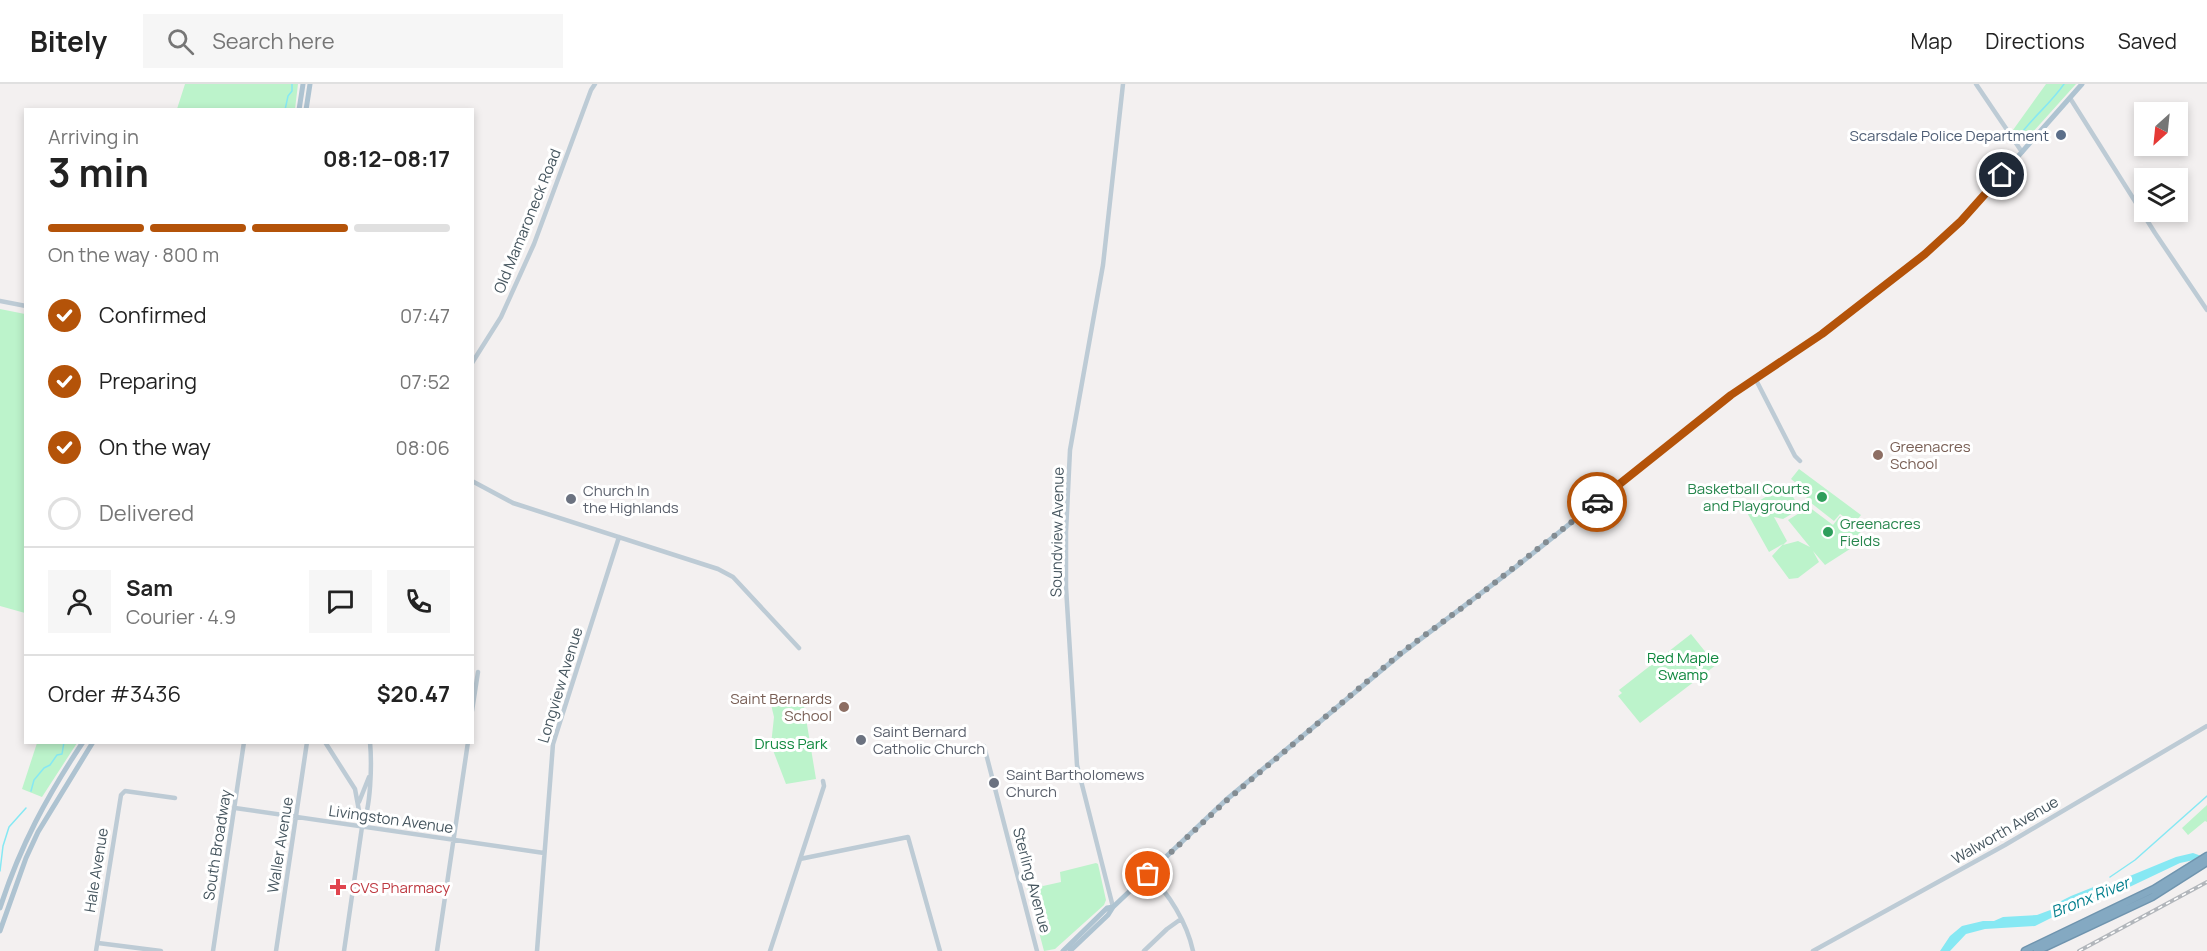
<!DOCTYPE html>
<html lang="en">
<head>
<meta charset="utf-8">
<style>
  :root { --surface:#fff; --page:#f6f6f6; --text:#222; --muted:#767676; --line:#e0e0e0; --accent:#b45309 }
  body { margin:0; font-family:Manrope,sans-serif; background:var(--page); color:var(--text); height:100vh; display:flex; flex-direction:column; font-size:22px; white-space:nowrap }
  * { box-sizing:border-box; margin:0 }
  p { font-size:20px; color:var(--muted) }
  .icon { flex:none; width:33px; height:33px; fill:none; stroke:currentColor; stroke-width:2; stroke-linecap:round; stroke-linejoin:round }
  .map { position:relative; flex:1; overflow:hidden }
  .side { position:absolute; left:24px; top:24px; width:450px; height:636px; display:flex; flex-direction:column; background:var(--surface); border-radius:0px; box-shadow:0 3px 9px #0003 }
  .side>* { flex:none }
  .needle { width:39px; rotate:207deg }
  .controls { position:absolute; left:2134px; top:18px; display:grid; gap:12px }
  .controls a { display:grid; place-items:center; width:54px; height:54px; border-radius:0px; background:var(--surface); box-shadow:0 3px 9px #0003; font-size:30px }
  .pin { position:absolute; display:grid; place-items:center; width:51px; height:51px; color:#fff; margin:-26px; border:3px solid #fff; border-radius:50%; box-shadow:0 2px 6px #0007 }
  .courier { position:absolute; display:grid; place-items:center; width:60px; height:60px; margin:-30px; border:4px solid #b45309; border-radius:50%; background:#fff; color:#222; box-shadow:0 2px 8px #0007 }
  .headline em { font-style:normal; font-weight:700 }
  .headline div { display:flex; flex-direction:column-reverse }
  .headline { display:flex; align-items:center; justify-content:space-between; height:102px; padding:0 24px }
  h1 { font-size:39px; font-weight:700; line-height:45px }
  .bar { display:grid; grid-template-columns:repeat(4,1fr); gap:9px 6px; align-content:center; height:72px; padding:0 24px }
  .bar i { height:8px; border-radius:4px; background:var(--line) }
  .bar .active { background:var(--accent) }
  .bar p { grid-column:span 4 }
  .line { display:flex; align-items:center; gap:15px; padding:0 24px; border-top:2px solid var(--line) }
  .line div { flex:1 }
  .round { display:grid; place-items:center; flex:none; width:63px; height:63px; border-radius:0px; background:var(--page) }
  ol { padding:0 24px; list-style:none }
  li { display:flex; align-items:center; gap:18px; height:66px }
  li p { margin-inline-start:auto }
  li .icon { padding:6px; border-radius:50%; background:var(--accent); color:#fff; stroke-width:4 }
  li:last-child { color:var(--muted) }
  li i { width:33px; height:33px; border:3px solid var(--line); border-radius:50% }
  header { display:flex; align-items:center; gap:36px; box-sizing:border-box; height:84px; padding:0 30px; background:var(--surface); border-bottom:2px solid var(--line) }
  header strong { font-size:28px }
  nav { display:flex; gap:33px; margin-inline-start:auto; font-size:21px }
  .search { width:420px; height:54px; background:var(--page); display:flex; align-items:center; gap:15px; box-sizing:border-box; padding:0 21px; border-radius:0px; color:var(--muted); font-size:22px }
  .map>svg:first-child { display:block }
  .green { fill:#bcf3cb }
  .water { fill:#86e8f3 }
  .lines { fill:none; stroke-linecap:round; stroke-linejoin:round }
  .stream { stroke:#86e8f3; stroke-width:1.5 }
  .highway-casing { stroke:#6f94ae; stroke-width:9 }
  .secondary { stroke:#bdcbd5; stroke-width:4.5 }
  .primary { stroke:#aec3d1; stroke-width:5 }
  .highway { stroke:#84a9c2; stroke-width:6 }
  .rail-casing { stroke:#b2b6bb; stroke-width:4 }
  .rail { stroke:#fff; stroke-width:1.5; stroke-dasharray:4.5; stroke-linecap:butt }
  .done { stroke:#838c92; stroke-width:6; stroke-dasharray:0 10.8 }
  .route { stroke:#b45309; stroke-width:8 }
  .service-dot { fill:#5c6f8a; stroke:#fff; stroke-width:2 }
  .education-dot { fill:#8d6e63; stroke:#fff; stroke-width:2 }
  .leisure-dot { fill:#2e9e5b; stroke:#fff; stroke-width:2 }
  .worship-dot { fill:#6b7280; stroke:#fff; stroke-width:2 }
  .health-dot { fill:#e0444e; stroke:#fff; stroke-width:2 }
  .labels { text-anchor:middle; dominant-baseline:central; stroke-width:6; stroke-linejoin:round; paint-order:stroke }
  .service-label { font-size:15px; fill:#4e5e75; stroke:#fff; text-anchor:end }
  .street-label { font-size:15px; fill:#46565f; stroke:#fff }
  .education-label { font-size:15px; fill:#785e54; stroke:#fff; text-anchor:start }
  .leisure-label { font-size:15px; fill:#27864d; stroke:#fff; text-anchor:end }
  .worship-label { font-size:15px; fill:#5b616d; stroke:#fff; text-anchor:start }
  .park-label { font-size:15px; fill:#10883f; stroke:#fff }
  .health-label { font-size:15px; fill:#be3a42; stroke:#fff; text-anchor:start }
  .water-label { font-size:16px; font-style:italic; fill:#05808e; stroke:#fff }
</style>
</head>
<body>
<header>
<strong>Bitely</strong>
<div class="search"><svg class="icon" aria-label="search" viewBox="0 0 24 24"><circle cx="10" cy="10" r="6"/><path d="M15 15l6 6"/></svg>Search here</div>
<nav><a>Map</a><a>Directions</a><a>Saved</a></nav>
</header>
<div class="map">
<svg width="2207" height="867" viewBox="0 0 2207 867">
  <rect width="100%" height="100%" fill="#f3f0f0"/>
  <path class="green" d="M185 0H298L295 25H177Z
    M2046 0H2076L2024 58 2013 46Z
    M0 225 25 230V529L0 522Z
    M1799 385 1861 431 1854 440 1840 430 1834 437 1806 415 1807 412 1800 406 1801 403 1791 395Z
    M1781 404 1789 406 1800 425 1783 435 1774 433 1787 457 1783 461 1798 457 1810 463 1788 436 1809 423 1833 441 1840 432 1867 454 1825 481 1813 467 1819 478 1798 494 1789 495 1772 472 1783 460 1769 468 1745 425Z
    M1691 550 1716 581 1640 639 1618 612 1622 609 1619 606Z
    M802 610 816 695 786 700 771 661 774 633 769 612Z
    M37 659H77L42 713 22 705Z
    M2207 721V738L2205 737 2188 751 2182 744Z
    M1096 779 1098 780 1106 816 1104 821 1055 865 1044 867 1027 803 1038 799 1043 802 1061 798 1060 788Z"/>
  <path class="water" d="M2193 769 2207 774V779L2194 776 2180 779 2119 808 2077 821 2035 842 1985 845 1966 850 1950 867H1940L1950 852 1962 842 1983 837H1994L2003 833 2037 831 2053 825 2059 818 2071 812 2096 802 2103 803 2176 773Z"/>
  <g class="lines">
    <path class="stream" d="M285 26 288 12 292 7V0
      M2020 51C2033 33 2051 19 2064 0
      M31 707 34 696 44 684 50 681 57 671 62 670 64 658
      M0 787 3 762 9 743 26 724
      M2110 793 2135 776 2207 712"/>
    <g class="highway-casing">
      <path id="highway" d="M2025 867 2154 805 2207 772
        M2037 867 2152 813 2207 778"/>
    </g>
    <path class="secondary" d="M1976 0 2022 68
      M2070 14 2155 149 2207 226
      M0 217 26 222
      M472 279 501 233 534 160 591 6 595 0
      M1755 294 1795 372 1800 377
      M472 397 513 419 718 485 733 493 799 564
      M472 627 478 588
      M325 658 355 705 362 743 344 867
      M984 662 1037 867
      M359 718 369 693
      M235 724 544 769
      M362 743C371 724 372 680 370 658
      M800 775 908 753 940 867
      M1148 790C1169 809 1187 839 1193 867
      M1113 823 1077 681 1066 503V448L1070 366 1103 181 1123 0
      M98 859 161 867
      M96 867 121 711 125 707 175 714
      M213 867 244 658
      M276 867 307 658
      M437 867 468 658
      M537 867 553 660 619 453
      M770 867 824 702 823 697
      M1144 867 1167 845 1181 835
      M1813 867 2005 761 2207 642"/>
    <path class="primary" d="M299 26 303 0
      M306 26 310 0
      M0 824C20 762 47 712 83 658
      M0 847 26 774 38 748 93 658
      M1063 867 1107 824 1113 823
      M1070 867 1108 831 1113 823 1226 716 1402 569 1517 482 1731 311 1833 242 1925 170 1961 137 2082 0"/>
    <use href="#highway" class="highway"/>
    <g class="rail-casing">
      <path id="rail" d="M2079 867 2207 798"/>
    </g>
    <use href="#rail" class="rail"/>
  </g>
  <g class="lines">
    <path class="done" d="M1148 790 1226 717 1402 568 1478 512 1597 418"/>
    <path class="route" d="M1597 418 1731 311 1822 250 1925 170 1961 137 2002 91"/>
  </g>
  <circle class="service-dot" cx="2061" cy="51" r="6"/>
  <g class="education-dot">
    <circle cx="1878" cy="371" r="6"/>
    <circle cx="844" cy="623" r="6"/>
  </g>
  <g class="leisure-dot">
    <circle cx="1822" cy="413" r="6"/>
    <circle cx="1828" cy="448" r="6"/>
  </g>
  <g class="worship-dot">
    <circle cx="571" cy="415" r="6"/>
    <circle cx="861" cy="656" r="6"/>
    <circle cx="994" cy="699" r="6"/>
  </g>
  <path class="health-dot" d="M335 794h6v6h6v6h-6v6h-6v-6h-6v-6h6z"/>
  <g class="labels">
    <g class="service-label">
      <text x="2049" y="51">Scarsdale Police Department</text>
    </g>
    <g class="street-label">
      <text transform="translate(527 137) rotate(-68)">Old Mamaroneck Road</text>
      <text transform="translate(1057 448) rotate(-89)">Soundview Avenue</text>
      <text transform="translate(560 601) rotate(-73)">Longview Avenue</text>
      <text transform="translate(391 735) rotate(8)">Livingston Avenue</text>
      <text transform="translate(2005 746) rotate(-30)">Walworth Avenue</text>
      <text transform="translate(217 761) rotate(-81)">South Broadway</text>
      <text transform="translate(280 761) rotate(-81)">Waller Avenue</text>
      <text transform="translate(96 786) rotate(-81)">Hale Avenue</text>
      <text transform="translate(1032 796) rotate(75)">Sterling Avenue</text>
    </g>
    <g class="education-label">
      <text x="1890" y="362">Greenacres<tspan x="1890" dy="17">School</tspan></text>
      <text x="832" y="614" text-anchor="end">Saint Bernards<tspan x="832" dy="17">School</tspan></text>
    </g>
    <g class="leisure-label">
      <text x="1810" y="404">Basketball Courts<tspan x="1810" dy="17">and Playground</tspan></text>
      <text x="1840" y="439" text-anchor="start">Greenacres<tspan x="1840" dy="17">Fields</tspan></text>
    </g>
    <g class="worship-label">
      <text x="583" y="406">Church In<tspan x="583" dy="17">the Highlands</tspan></text>
      <text x="873" y="647">Saint Bernard<tspan x="873" dy="17">Catholic Church</tspan></text>
      <text x="1006" y="690">Saint Bartholomews<tspan x="1006" dy="17">Church</tspan></text>
    </g>
    <g class="park-label">
      <text x="1683" y="573">Red Maple<tspan x="1683" dy="17">Swamp</tspan></text>
      <text x="791" y="659">Druss Park</text>
    </g>
    <g class="health-label">
      <text x="350" y="803">CVS Pharmacy</text>
    </g>
    <g class="water-label">
      <text transform="translate(2090 813) rotate(-22)">Bronx River</text>
    </g>
  </g>
</svg>
<div class="controls">
<a><svg class="needle" viewBox="-14 -14 28 28"><path d="M0-13l5 13h-10z" fill="#e53935"/><path d="M0 13l5-13h-10z" fill="#767676"/></svg></a>
<a><svg class="icon" aria-label="layers" viewBox="0 0 24 24"><path d="M12 4l9 5-9 5-9-5zM3 14l9 5 9-5"/></svg></a>
</div>
<div class="pin" style="left:1148px;top:790px;background:#ea580c"><svg class="icon" aria-label="bag" viewBox="0 0 24 24"><path d="M5 8h14l-1 12H6zM9 8a3 3 0 0 1 6 0"/></svg></div>
<div class="pin" style="left:2002px;top:91px;background:#1f2937"><svg class="icon" aria-label="home" viewBox="0 0 24 24"><path d="M3 11l9-7 9 7M6 9v11h12V9"/></svg></div>
<div class="courier" style="left:1597px;top:418px"><svg class="icon" aria-label="car" viewBox="0 0 24 24"><path d="M5 17H2v-5l4-1 3-4h7l3 4 3 1v5h-3M9 17h6M6 11h13"/><circle cx="7" cy="17" r="2"/><circle cx="17" cy="17" r="2"/></svg></div>
<section class="side">
<div class="headline"><div><h1>3 min</h1><p>Arriving in</p></div><em>08:12–08:17</em></div>
<div class="bar"><i class="active"></i><i class="active"></i><i class="active"></i><i></i><p>On the way · 800 m</p></div>
<ol>
<li><svg class="icon" aria-label="check" viewBox="0 0 24 24"><path d="M5 12l5 5 9-10"/></svg>Confirmed<p>07:47</p></li>
<li><svg class="icon" aria-label="check" viewBox="0 0 24 24"><path d="M5 12l5 5 9-10"/></svg>Preparing<p>07:52</p></li>
<li><svg class="icon" aria-label="check" viewBox="0 0 24 24"><path d="M5 12l5 5 9-10"/></svg>On the way<p>08:06</p></li>
<li><i></i>Delivered</li>
</ol>
<div class="line" style="height:108px"><a class="round"><svg class="icon" aria-label="person" viewBox="0 0 24 24"><circle cx="12" cy="8" r="4"/><path d="M4 21q1-7 8-7t8 7"/></svg></a><div><b>Sam</b><p>Courier · 4.9</p></div><a class="round"><svg class="icon" aria-label="chat" viewBox="0 0 24 24"><path d="M4 5h16v11H9l-5 4z"/></svg></a><a class="round"><svg class="icon" aria-label="phone" viewBox="0 0 24 24"><path d="M5 4h4l2 5-3 2q2 4 5 5l2-3 5 2v4C11 20 4 13 5 4z"/></svg></a></div>
<div class="line" style="height:78px"><div>Order #3436</div><b>$20.47</b></div>
</section>
</div>
</body>
</html>
